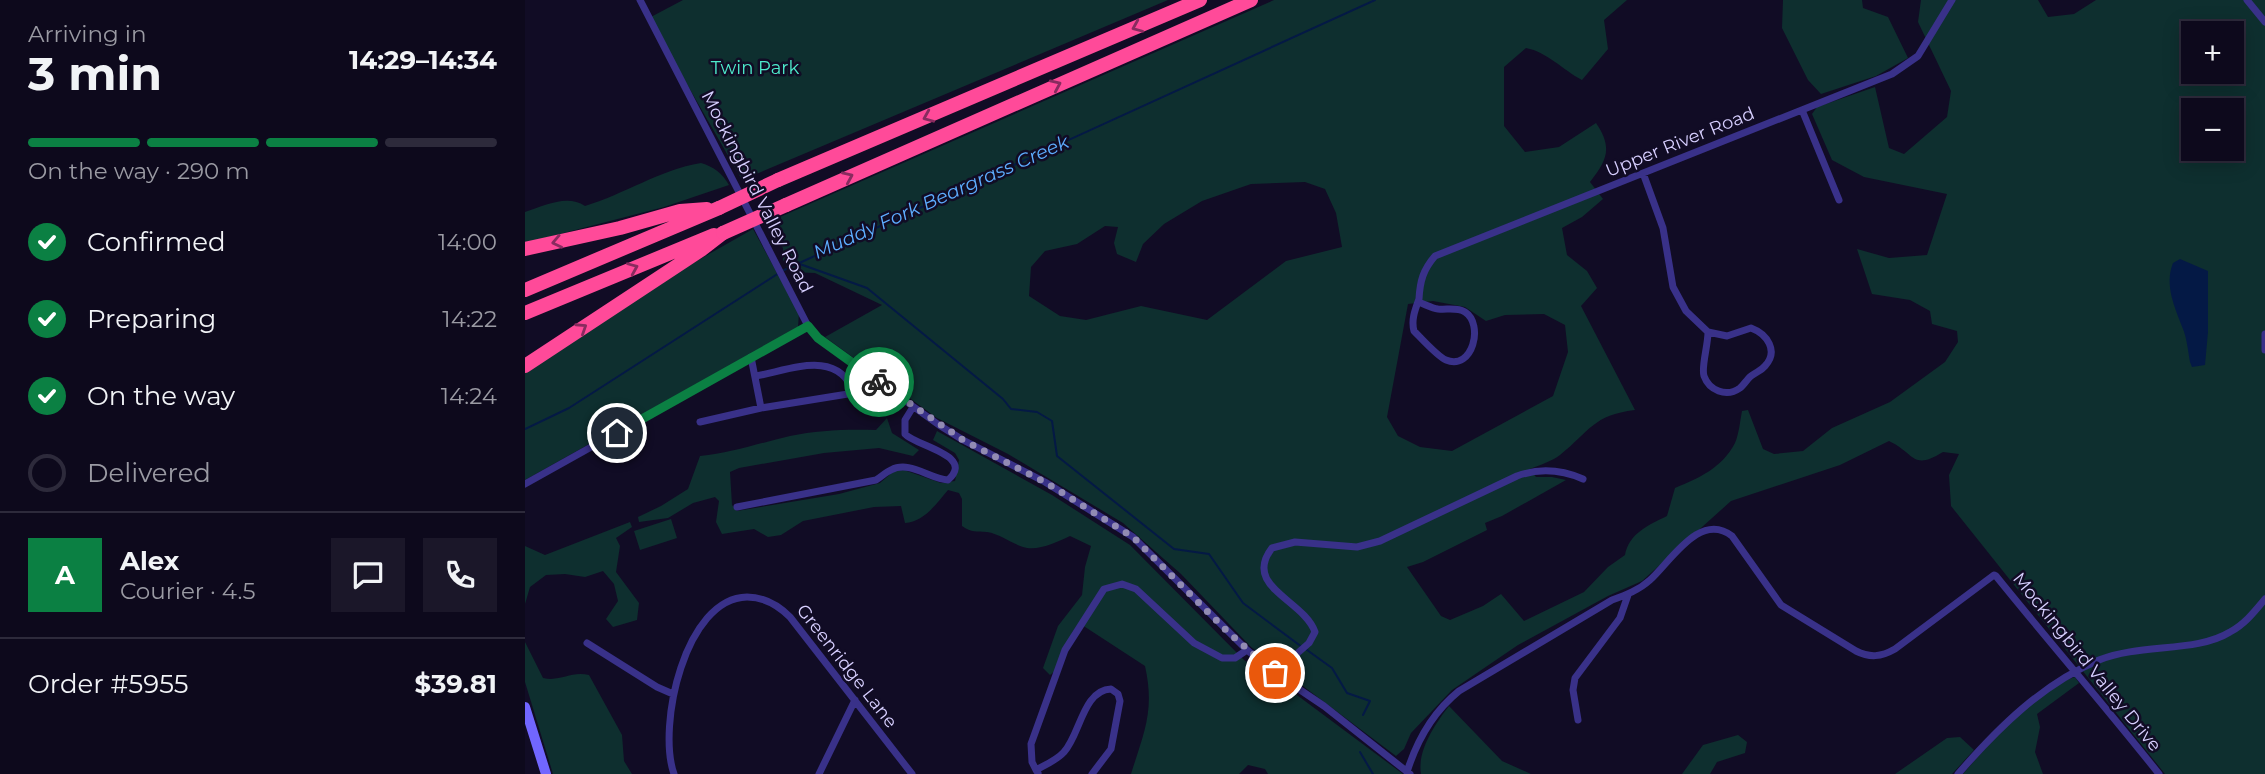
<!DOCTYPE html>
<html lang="en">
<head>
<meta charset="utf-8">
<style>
  :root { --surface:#0d091c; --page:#1b1729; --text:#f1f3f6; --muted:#9a9aa3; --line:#2d2a3b; --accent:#0b8043 }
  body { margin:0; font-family:Montserrat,sans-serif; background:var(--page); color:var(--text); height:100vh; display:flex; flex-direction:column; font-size:26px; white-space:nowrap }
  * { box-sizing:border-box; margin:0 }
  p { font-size:23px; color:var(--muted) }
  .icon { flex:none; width:38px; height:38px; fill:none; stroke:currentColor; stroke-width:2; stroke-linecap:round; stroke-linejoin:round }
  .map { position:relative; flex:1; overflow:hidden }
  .details { display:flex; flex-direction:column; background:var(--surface); width:525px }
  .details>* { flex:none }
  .controls { position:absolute; left:1656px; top:21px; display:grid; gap:14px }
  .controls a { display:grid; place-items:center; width:63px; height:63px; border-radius:0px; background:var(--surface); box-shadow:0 4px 18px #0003,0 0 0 2px var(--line); font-size:35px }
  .pin { position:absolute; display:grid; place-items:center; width:60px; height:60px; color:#fff; margin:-30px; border:4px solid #fff; border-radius:50%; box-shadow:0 2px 7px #0007 }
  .courier { position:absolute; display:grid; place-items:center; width:70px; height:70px; margin:-35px; border:5px solid #0b8043; border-radius:50%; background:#fff; color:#222; box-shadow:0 2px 9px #0007 }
  .overview em { font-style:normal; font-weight:700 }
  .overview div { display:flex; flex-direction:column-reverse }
  .overview { display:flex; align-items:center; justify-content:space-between; height:119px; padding:0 28px }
  h1 { font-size:46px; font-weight:700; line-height:52px }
  .bar { display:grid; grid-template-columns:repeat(4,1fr); gap:10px 7px; align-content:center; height:84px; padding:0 28px }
  .bar i { height:9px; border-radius:5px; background:var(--line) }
  .bar .selected { background:var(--accent) }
  .bar p { grid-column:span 4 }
  .line { display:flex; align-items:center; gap:18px; padding:0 28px; border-top:2px solid var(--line) }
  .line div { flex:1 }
  .round { display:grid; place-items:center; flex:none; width:74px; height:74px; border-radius:0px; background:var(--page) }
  ol { padding:0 28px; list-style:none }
  li { display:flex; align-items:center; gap:21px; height:77px }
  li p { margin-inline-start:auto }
  li .icon { padding:7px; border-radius:50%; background:var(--accent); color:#fff; stroke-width:4 }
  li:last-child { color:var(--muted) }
  li i { width:38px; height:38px; border:4px solid var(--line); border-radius:50% }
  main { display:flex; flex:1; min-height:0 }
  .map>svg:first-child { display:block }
  .green { fill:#0e2f2f; fill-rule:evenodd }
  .water { fill:#041945 }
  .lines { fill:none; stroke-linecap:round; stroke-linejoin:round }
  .stream { stroke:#041945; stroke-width:2 }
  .street { stroke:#393189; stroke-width:7 }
  .secondary { stroke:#7166ff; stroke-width:10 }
  .highway { stroke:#ff4a99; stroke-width:14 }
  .highway-bridge { stroke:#ff4a99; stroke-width:14 }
  .oneway { stroke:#882b5f }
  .done { stroke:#928bb3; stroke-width:7; stroke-dasharray:0 12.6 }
  .route { stroke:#0b8043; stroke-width:9 }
  .labels { text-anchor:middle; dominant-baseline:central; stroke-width:5; stroke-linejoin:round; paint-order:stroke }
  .park-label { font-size:18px; fill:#4eeccc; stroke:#110c25 }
  .street-label { font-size:18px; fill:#d7cfff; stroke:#110c25 }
  .water-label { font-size:19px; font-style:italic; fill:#5dadff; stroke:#110c25 }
</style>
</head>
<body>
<main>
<section class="details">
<div class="overview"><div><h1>3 min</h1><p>Arriving in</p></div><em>14:29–14:34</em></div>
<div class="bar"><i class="selected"></i><i class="selected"></i><i class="selected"></i><i></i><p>On the way · 290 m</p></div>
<ol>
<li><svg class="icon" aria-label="check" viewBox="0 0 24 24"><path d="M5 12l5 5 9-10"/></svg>Confirmed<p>14:00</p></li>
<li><svg class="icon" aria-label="check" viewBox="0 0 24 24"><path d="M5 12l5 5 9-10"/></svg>Preparing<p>14:22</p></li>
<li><svg class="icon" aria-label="check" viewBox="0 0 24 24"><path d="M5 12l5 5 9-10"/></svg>On the way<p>14:24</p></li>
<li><i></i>Delivered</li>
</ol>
<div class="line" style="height:126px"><b class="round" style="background:var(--accent);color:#fff">A</b><div><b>Alex</b><p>Courier · 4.5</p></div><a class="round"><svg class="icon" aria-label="chat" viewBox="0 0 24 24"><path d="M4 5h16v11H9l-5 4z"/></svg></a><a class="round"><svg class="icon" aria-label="phone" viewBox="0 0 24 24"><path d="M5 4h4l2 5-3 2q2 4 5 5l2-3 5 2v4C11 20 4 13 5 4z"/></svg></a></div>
<div class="line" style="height:91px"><div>Order #5955</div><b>$39.81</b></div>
</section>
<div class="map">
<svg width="1740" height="774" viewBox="0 0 1740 774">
  <rect width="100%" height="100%" fill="#110c25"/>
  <path class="green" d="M158 0H643L217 180 124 18Z
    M749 0H1102L1079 20 1083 49 1057 80C1038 70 1022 52 1001 48L979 67V126L1000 152 1034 147 1071 123C1088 148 1082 160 1065 182L1078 199 1057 217 1037 228 1042 255 1062 271 1072 288 1056 306 1110 410C1068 415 1065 431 1035 455 1027 461 1015 465 1005 469L1011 477H1027L1041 480 977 516 960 523 962 530 898 562 882 567 916 616 925 620 958 606 976 594 999 621 1059 592 1083 567 1100 555C1104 533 1124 525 1142 516L1150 488C1174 478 1197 468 1210 443 1214 434 1215 421 1217 411L1223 410 1238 449 1249 454 1278 451 1307 428 1365 402 1420 362 1433 342 1432 331 1407 324 1405 311 1385 300 1347 294 1332 249 1364 258 1402 255 1422 194 1339 177 1307 160 1287 114 1292 107 1350 87 1364 148 1379 154 1422 117 1426 91 1393 22 1396 0H1513L1523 17 1549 14 1571 0H1740V774H1640L1426 506 1424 475 1434 454 1418 452C1387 471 1391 454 1364 441L1315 465 1206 501 1117 581 1083 596 993 645 927 690 886 733 879 749 871 756 726 647 656 574 598 523 483 454 412 418 300 337 357 305 290 273 264 272 258 260V248L247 236 239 224ZM1668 33H1706V72H1668ZM1668 110H1706V149H1668ZM780 182 800 189 811 213 817 247 761 261 682 320 616 306 561 320 535 316 504 296 506 267 520 251 552 244 580 226 593 227 589 243 592 254 611 262 618 244 639 224 677 201 726 184ZM908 301 940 307 961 321 980 315 1019 314 1040 325 1043 352 1028 396 927 451 895 447 873 436 862 417 883 304Z
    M1258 0H1337L1338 8 1363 17 1383 58 1351 76 1296 94 1283 80 1257 28Z
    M176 163C189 167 197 173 204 185L139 207 0 243V212C19 206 42 194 60 206 100 194 134 170 176 163Z
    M228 229 274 313 273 327 0 480V371L163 266Z
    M362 418 367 433 394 450 388 456 354 448 299 453 214 468 205 472 207 505 212 511 314 494 355 483 369 471 379 470 416 483 430 481 434 460 430 453 408 440 412 431 527 495 605 545 719 660 736 672 745 675 878 774H743L740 769 723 765 714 774H606C619 732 630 711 620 666L554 623 548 631 531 670 525 675 518 668 533 626 557 595 560 567 566 546 545 536C532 542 512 552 498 547 486 543 475 534 462 532 451 531 447 533 437 526V499L434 493 423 490C411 504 399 522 380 523L376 506 349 507 278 521 256 535 243 537 229 529 197 534 191 522 194 501 190 497 168 503 143 518 114 522 113 517 136 506 163 489 175 456C206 453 235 443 265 436 293 430 323 429 351 430Z
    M146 519 152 538 115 550 109 531Z
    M105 522 107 527 91 538 95 546 91 572 114 603 112 620 88 627 81 619 93 601 89 584 78 571 60 577 40 574 21 575 5 587 0 604V546L20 555Z
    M0 642 18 678C36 682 45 671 64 675L97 735 99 761 107 774H28L0 682Z
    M1550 677 1554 683 1512 714 1515 727 1510 752 1518 774H1438C1463 745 1513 688 1550 677Z
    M924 706 977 761 1006 774H896C892 751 910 724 924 706Z
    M1213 735 1222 742 1220 753 1192 762 1185 774H1157L1178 745Z
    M1435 737 1449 750 1427 774H1370L1422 738Z"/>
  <path class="water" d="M1655 259 1683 271V332L1680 365 1667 367 1665 362C1663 351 1662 339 1658 329 1650 308 1639 285 1648 263Z"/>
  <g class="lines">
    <path class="stream" d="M272 263 342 288 478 399 486 409 512 412 527 421 532 456 649 549 684 554 718 603 777 647
      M259 270 850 0
      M0 429 44 408 254 273
      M782 650 807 668 822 693 845 701 838 715
      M835 752 848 774"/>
    <path class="street" d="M115 0 283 326 294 339 414 425 438 440 520 482 608 537 722 650 750 673 799 706 885 774
      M1722 0 1740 22
      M1277 110 1314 200
      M1118 173 1138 228 1148 287 1161 311 1183 332C1183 346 1176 367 1179 376 1184 390 1201 398 1215 388 1219 385 1222 379 1226 376 1231 372 1236 371 1240 366 1254 351 1242 334 1226 328L1202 336 1183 332
      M893 302C900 304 906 308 913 309 922 310 932 307 940 312 959 324 948 371 921 360 913 357 896 338 889 331 886 320 890 310 894 299 895 281 898 270 910 256L1367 74 1393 56 1427 0
      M1740 334V350
      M226 357 236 408
      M231 376C265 370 313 348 329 393
      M175 422 236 408 329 393 342 387 349 379
      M0 484 283 326
      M212 507 351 480C356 477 361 472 366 470 385 460 404 479 423 480 451 455 390 446 380 434V420L388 407
      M62 643 132 687 148 694
      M750 673 784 643 790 632C779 600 717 587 747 548L770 542 832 547 855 541 992 476C1014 468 1037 470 1058 479
      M1053 720 1048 690 1050 678 1095 618 1103 595
      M511 770 507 762 506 744 540 650 579 589 597 584 611 589 669 643 697 658H710L722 650
      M882 772C892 740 908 712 934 691L1087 600C1101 595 1114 590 1125 580 1146 561 1175 511 1207 536L1256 605 1331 651C1345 658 1356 657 1370 649L1469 575 1471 576C1525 643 1581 707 1634 774
      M513 773 511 770C520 765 532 760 539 752 555 735 558 690 586 689L593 694 595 701 586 749 567 774
      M149 774C132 726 160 598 222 597 240 597 253 605 265 617L387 774
      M294 774 330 700
      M1433 774C1473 728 1517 684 1574 660 1616 643 1671 653 1705 632 1720 624 1730 611 1740 599"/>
    <path class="secondary" d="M0 707 21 774"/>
    <path class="highway" d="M253 180 675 0
      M261 205 726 0
      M0 249 95 228 155 211 182 209
      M0 290 194 208
      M0 313 189 235
      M0 366 176 250 198 233"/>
    <path class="highway-bridge" d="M194 208 253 180
      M198 233 261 205"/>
  </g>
  <defs><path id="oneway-chevron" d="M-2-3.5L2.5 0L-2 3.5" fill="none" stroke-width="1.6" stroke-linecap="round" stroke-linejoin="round" transform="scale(1.75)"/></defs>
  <g class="oneway">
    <use href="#oneway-chevron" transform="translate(612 27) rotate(157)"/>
    <use href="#oneway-chevron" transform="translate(531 85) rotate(-24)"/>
    <use href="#oneway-chevron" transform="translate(403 117) rotate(157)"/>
    <use href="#oneway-chevron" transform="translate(323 177) rotate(-24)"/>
    <use href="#oneway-chevron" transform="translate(32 242) rotate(168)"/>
    <use href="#oneway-chevron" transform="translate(108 268) rotate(-23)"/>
    <use href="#oneway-chevron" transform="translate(57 328) rotate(-33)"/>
  </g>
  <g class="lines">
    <path class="done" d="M354 382 438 440 520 482 608 537 702 631 750 673"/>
    <path class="route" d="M92 433 283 326 293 338 354 382"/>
  </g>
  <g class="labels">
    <g class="park-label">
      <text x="230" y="68">Twin Park</text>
    </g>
    <g class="street-label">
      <text transform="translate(1155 142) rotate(-22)">Upper River Road</text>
      <text transform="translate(232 192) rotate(63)">Mockingbird Valley Road</text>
      <text transform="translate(1562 662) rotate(51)">Mockingbird Valley Drive</text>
      <text transform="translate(322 666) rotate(52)">Greenridge Lane</text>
    </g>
    <g class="water-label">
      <text transform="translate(416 197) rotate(-24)">Muddy Fork Beargrass Creek</text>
    </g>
  </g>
</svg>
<div class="controls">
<a>+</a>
<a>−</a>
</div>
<div class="pin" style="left:750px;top:673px;background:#ea580c"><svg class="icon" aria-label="bag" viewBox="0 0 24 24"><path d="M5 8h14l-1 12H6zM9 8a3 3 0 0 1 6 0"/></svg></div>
<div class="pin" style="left:92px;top:433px;background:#1f2937"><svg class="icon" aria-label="home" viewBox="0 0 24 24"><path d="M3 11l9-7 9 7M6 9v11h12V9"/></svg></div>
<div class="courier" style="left:354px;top:382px"><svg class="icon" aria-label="bike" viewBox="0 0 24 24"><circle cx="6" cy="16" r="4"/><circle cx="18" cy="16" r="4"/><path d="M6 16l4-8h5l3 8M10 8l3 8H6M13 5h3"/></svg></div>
</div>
</main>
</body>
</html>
